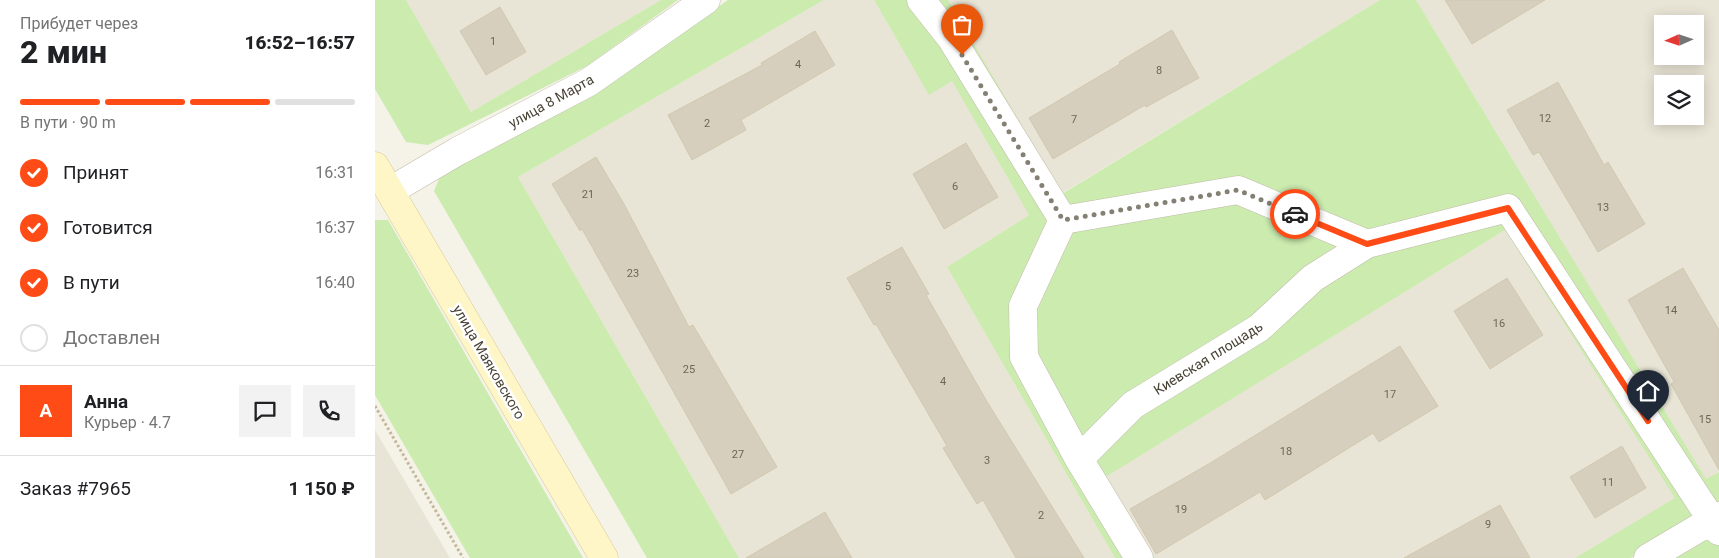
<!DOCTYPE html>
<html lang="ru">
<head>
<meta charset="utf-8">
<style>
  :root { --surface:#fff; --page:#f2f2f2; --text:#202124; --muted:#757577; --line:#e0e0e0; --accent:#ff4b15 }
  body { margin:0; font-family:Roboto,sans-serif; background:var(--page); color:var(--text); height:100vh; display:flex; flex-direction:column; font-size:19px; white-space:nowrap }
  * { box-sizing:border-box; margin:0 }
  p { font-size:16px; color:var(--muted) }
  .icon { flex:none; width:28px; height:28px; fill:none; stroke:currentColor; stroke-width:2; stroke-linecap:round; stroke-linejoin:round }
  .map { position:relative; flex:1; overflow:hidden }
  .panel { display:flex; flex-direction:column; background:var(--surface); width:375px }
  .panel>* { flex:none }
  .needle { width:32px; rotate:267deg }
  .tools { position:absolute; left:1279px; top:15px; display:grid; gap:10px }
  .tools a { display:grid; place-items:center; width:50px; height:50px; border-radius:0px; background:var(--surface); box-shadow:0 2px 12px #0003; font-size:25px }
  .pin { position:absolute; display:grid; place-items:center; width:42px; height:42px; color:#fff; margin:-51px -21px; border-radius:50% 50% 50% 0; rotate:-45deg; box-shadow:0 0 5px #0007 }
  .pin .icon { rotate:45deg }
  .courier { position:absolute; display:grid; place-items:center; width:50px; height:50px; margin:-25px; border:4px solid #ff4b15; border-radius:50%; background:#fff; color:#222; box-shadow:0 1px 6px #0007 }
  .overview em { font-style:normal; font-weight:800 }
  .overview div { display:flex; flex-direction:column-reverse }
  .overview { display:flex; align-items:center; justify-content:space-between; height:85px; padding:0 20px }
  h1 { font-size:32px; font-weight:800; line-height:38px }
  .bar { display:grid; grid-template-columns:repeat(4,1fr); gap:8px 5px; align-content:center; height:60px; padding:0 20px }
  .bar i { height:6px; border-radius:4px; background:var(--line) }
  .bar .current { background:var(--accent) }
  .bar p { grid-column:span 4 }
  .line { display:flex; align-items:center; gap:12px; padding:0 20px; border-top:1px solid var(--line) }
  .line div { flex:1 }
  .round { display:grid; place-items:center; flex:none; width:52px; height:52px; border-radius:0px; background:var(--page) }
  ol { padding:0 20px; list-style:none }
  li { display:flex; align-items:center; gap:15px; height:55px }
  li p { margin-inline-start:auto }
  li .icon { padding:5px; border-radius:50%; background:var(--accent); color:#fff; stroke-width:4 }
  li:last-child { color:var(--muted) }
  li i { width:28px; height:28px; border:2px solid var(--line); border-radius:50% }
  main { display:flex; flex:1; min-height:0 }
  .map>svg:first-child { display:block }
  .residential { fill:#e9e5d6; fill-rule:evenodd }
  .green { fill:#cbebaf }
  .building { fill:#d7cfbd; stroke:#d2c8b0 }
  .lines { fill:none; stroke-linecap:round; stroke-linejoin:round }
  .minor-casing { stroke:#c1bbaa; stroke-width:29 }
  .secondary-casing { stroke:#d7cb96; stroke-width:29 }
  .path { stroke:#c3b89b; stroke-width:3; stroke-dasharray:2.5 2.5; stroke-linecap:butt }
  .minor { stroke:#fff; stroke-width:28 }
  .secondary { stroke:#fff6c8; stroke-width:28 }
  .done { stroke:#858074; stroke-width:5; stroke-dasharray:0 9 }
  .route { stroke:#ff4b15; stroke-width:6 }
  .labels { text-anchor:middle; dominant-baseline:central; stroke-width:5; stroke-linejoin:round; paint-order:stroke }
  .number-label { font-size:11px; fill:#6c6658 }
  .street-label { font-size:14px; fill:#494336; stroke:#fff }
</style>
</head>
<body>
<main>
<section class="panel">
<div class="overview"><div><h1>2 мин</h1><p>Прибудет через</p></div><em>16:52–16:57</em></div>
<div class="bar"><i class="current"></i><i class="current"></i><i class="current"></i><i></i><p>В пути · 90 m</p></div>
<ol>
<li><svg class="icon" aria-label="check" viewBox="0 0 24 24"><path d="M5 12l5 5 9-10"/></svg>Принят<p>16:31</p></li>
<li><svg class="icon" aria-label="check" viewBox="0 0 24 24"><path d="M5 12l5 5 9-10"/></svg>Готовится<p>16:37</p></li>
<li><svg class="icon" aria-label="check" viewBox="0 0 24 24"><path d="M5 12l5 5 9-10"/></svg>В пути<p>16:40</p></li>
<li><i></i>Доставлен</li>
</ol>
<div class="line" style="height:90px"><b class="round" style="background:var(--accent);color:#fff">А</b><div><b>Анна</b><p>Курьер · 4.7</p></div><a class="round"><svg class="icon" aria-label="chat" viewBox="0 0 24 24"><path d="M4 5h16v11H9l-5 4z"/></svg></a><a class="round"><svg class="icon" aria-label="phone" viewBox="0 0 24 24"><path d="M5 4h4l2 5-3 2q2 4 5 5l2-3 5 2v4C11 20 4 13 5 4z"/></svg></a></div>
<div class="line" style="height:65px"><div>Заказ #7965</div><b>1 150 ₽</b></div>
</section>
<div class="map">
<svg width="1344" height="558" viewBox="0 0 1344 558">
  <rect width="100%" height="100%" fill="#f5f2e8"/>
  <path class="residential" d="M31 0H286L96 112Z
    M449 0H499L554 94 577 80 654 215 572 267 740 558H364L143 177Z
    M573 0H1005L686 194Z
    M1041 0H1344V472L1331 480ZM1288 24H1320V56H1288ZM1288 84H1320V116H1288Z
    M1130 230 1301 498 1200 558H780L728 478Z
    M0 430 75 558H0Z"/>
  <path class="green" d="M0 0H31L96 112 286 0H303L212 66 53 145 31 142 0 89Z
    M353 0H449L143 177 364 558H272L59 191 66 174 218 95Z
    M499 0H536L678 218 639 304 756 558H740L572 267 654 215 577 81 554 95Z
    M559 0H573L687 194 1005 0H1041L1331 479 1344 472V506L1341 507 1136 198 991 235 865 182 690 211Z
    M859 198 975 244 878 324 705 443 657 354 656 307 693 226Z
    M1129 217 1327 515 1256 558H1200L1300 498 1130 230 729 478 780 558H772L711 460 760 413 994 251Z
    M0 220H13L208 558H95L0 395Z
    M1336 530 1344 543V558H1289Z"/>
  <path class="building" d="M1070 0H1170L1097 44Z
    M125 7 151 52 111 75 85 31Z
    M797 30 824 78 771 107 770 105 678 159 654 118 745 64 744 62Z
    M440 31 460 65 366 120 371 130 317 160 293 115 387 65 386 63Z
    M1183 82 1229 165 1233 162 1270 224 1223 252 1164 152 1158 155 1132 110Z
    M591 143 623 197 569 229 538 174Z
    M221 157 249 204 314 327 318 325 402 467 356 494 207 229 205 231 177 184Z
    M527 247 554 294 551 295 611 400 709 558H641L608 500 602 504 568 448 572 446 501 324 499 325 472 278Z
    M1308 268 1344 330V470L1296 384 1299 382 1253 300Z
    M1132 278 1168 335 1115 369 1079 311Z
    M1025 346 1063 406 1004 442 998 433 890 500 885 492 781 554 755 509 832 465Z
    M1247 446 1271 488 1220 518 1195 477Z
    M1125 505 1155 558H1029Z
    M450 512 477 558H371Z"/>
  <g class="lines">
    <g class="minor-casing">
      <path id="minor" d="M546 0 576 38 688 220 863 190 992 244
        M15 191 83 151 214 82 331 0
        M688 220 648 306 649 357 704 459
        M764 558 704 459 758 405 884 328 938 278 992 244 1133 208 1344 531
        M1273 558 1344 516"/>
    </g>
    <g class="secondary-casing">
      <path id="secondary" d="M0 166 229 558"/>
    </g>
    <path class="path" d="M0 406 88 558"/>
    <use href="#minor" class="minor"/>
    <use href="#secondary" class="secondary"/>
  </g>
  <g class="lines">
    <path class="done" d="M587 55 688 220 863 190 920 214"/>
    <path class="route" d="M920 214 992 244 1133 208 1273 421"/>
  </g>
  <g class="labels">
    <g class="number-label">
      <text x="118" y="41">1</text>
      <text x="423" y="64">4</text>
      <text x="784" y="70">8</text>
      <text x="1170" y="118">12</text>
      <text x="699" y="119">7</text>
      <text x="332" y="123">2</text>
      <text x="580" y="186">6</text>
      <text x="213" y="194">21</text>
      <text x="1228" y="207">13</text>
      <text x="258" y="273">23</text>
      <text x="513" y="286">5</text>
      <text x="1296" y="310">14</text>
      <text x="1124" y="323">16</text>
      <text x="314" y="369">25</text>
      <text x="568" y="381">4</text>
      <text x="1015" y="394">17</text>
      <text x="1330" y="419">15</text>
      <text x="911" y="451">18</text>
      <text x="363" y="454">27</text>
      <text x="612" y="460">3</text>
      <text x="1233" y="482">11</text>
      <text x="806" y="509">19</text>
      <text x="666" y="515">2</text>
      <text x="1113" y="524">9</text>
    </g>
    <g class="street-label">
      <text transform="translate(176 101) rotate(-29)">улица 8 Марта</text>
      <text transform="translate(833 358) rotate(-32)">Киевская площадь</text>
      <text transform="translate(114 362) rotate(60)">улица Маяковского</text>
    </g>
  </g>
</svg>
<div class="tools">
<a><svg class="needle" viewBox="-14 -14 28 28"><path d="M0-13l5 13h-10z" fill="#e53935"/><path d="M0 13l5-13h-10z" fill="#757577"/></svg></a>
<a><svg class="icon" aria-label="layers" viewBox="0 0 24 24"><path d="M12 4l9 5-9 5-9-5zM3 14l9 5 9-5"/></svg></a>
</div>
<div class="pin" style="left:587px;top:55px;background:#ea580c"><svg class="icon" aria-label="bag" viewBox="0 0 24 24"><path d="M5 8h14l-1 12H6zM9 8a3 3 0 0 1 6 0"/></svg></div>
<div class="pin" style="left:1273px;top:421px;background:#1f2937"><svg class="icon" aria-label="home" viewBox="0 0 24 24"><path d="M3 11l9-7 9 7M6 9v11h12V9"/></svg></div>
<div class="courier" style="left:920px;top:214px"><svg class="icon" aria-label="car" viewBox="0 0 24 24"><path d="M5 17H2v-5l4-1 3-4h7l3 4 3 1v5h-3M9 17h6M6 11h13"/><circle cx="7" cy="17" r="2"/><circle cx="17" cy="17" r="2"/></svg></div>
</div>
</main>
</body>
</html>
